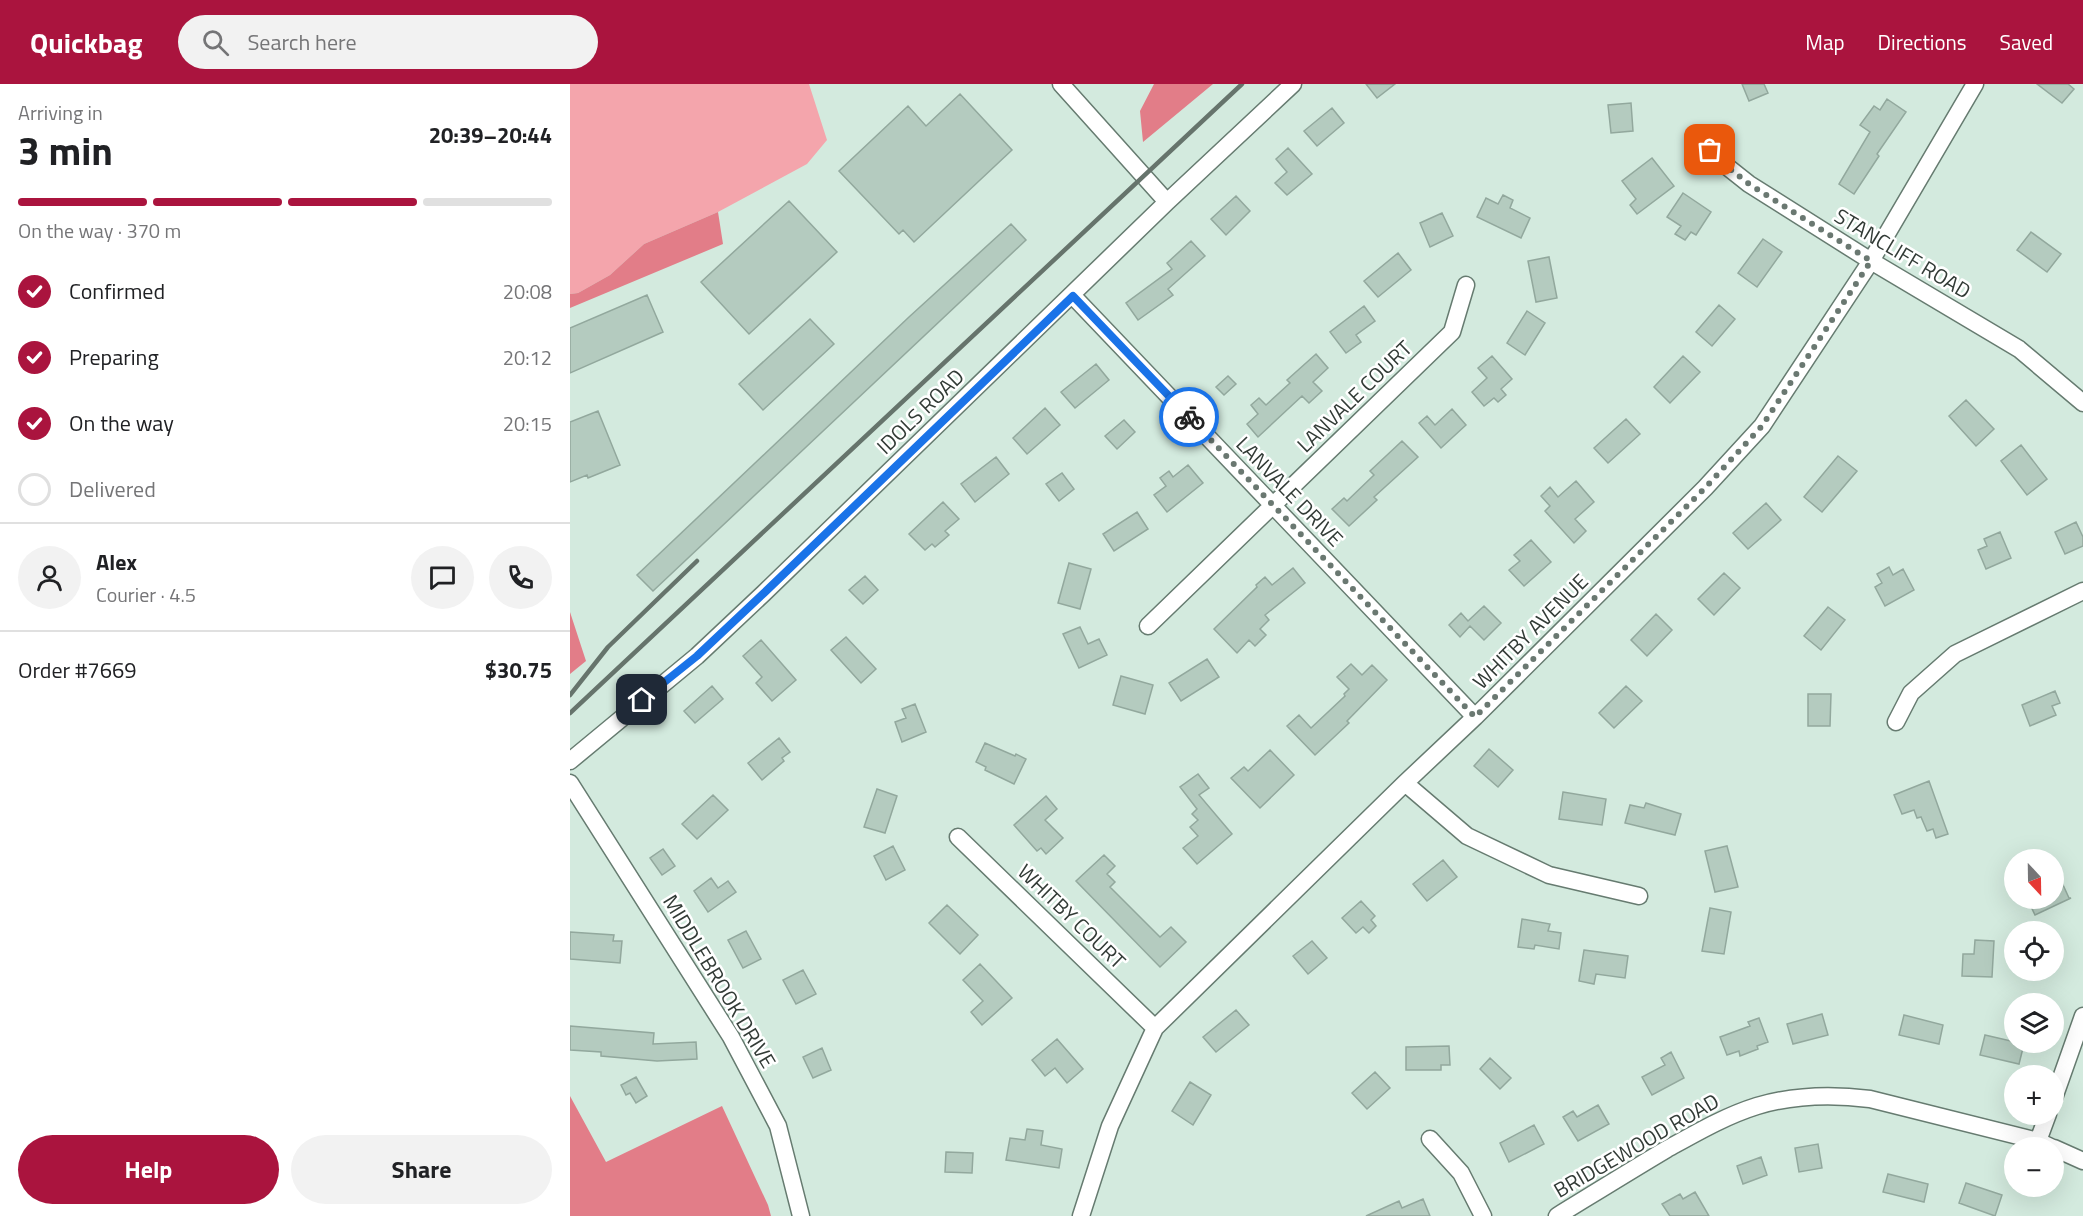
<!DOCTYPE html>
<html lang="en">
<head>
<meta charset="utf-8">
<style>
  :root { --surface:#fff; --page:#f2f2f2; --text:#202124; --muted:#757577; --line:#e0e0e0; --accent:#aa143e }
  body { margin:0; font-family:"Titillium Web",sans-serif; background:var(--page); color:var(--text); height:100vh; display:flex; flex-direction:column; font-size:22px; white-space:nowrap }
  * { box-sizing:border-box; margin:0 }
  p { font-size:20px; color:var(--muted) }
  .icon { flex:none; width:33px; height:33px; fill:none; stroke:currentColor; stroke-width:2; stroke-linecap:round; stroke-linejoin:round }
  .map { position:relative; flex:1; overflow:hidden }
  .side { display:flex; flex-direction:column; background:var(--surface); width:570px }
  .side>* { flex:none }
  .needle { width:39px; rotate:158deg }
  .controls { position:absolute; left:1434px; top:765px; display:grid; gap:12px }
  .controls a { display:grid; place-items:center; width:60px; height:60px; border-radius:50%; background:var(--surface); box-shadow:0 6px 24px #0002; font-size:30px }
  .pin { position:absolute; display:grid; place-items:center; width:51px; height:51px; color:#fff; margin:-26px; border-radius:12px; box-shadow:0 3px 9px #0006 }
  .courier { position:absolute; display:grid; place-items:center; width:60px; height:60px; margin:-30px; border:4px solid #1a73e8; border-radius:50%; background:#fff; color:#222; box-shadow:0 2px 8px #0007 }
  .summary em { font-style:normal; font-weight:700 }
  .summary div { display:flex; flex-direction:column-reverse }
  .summary { display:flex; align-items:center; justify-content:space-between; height:102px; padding:0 18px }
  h1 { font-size:39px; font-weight:700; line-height:45px }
  .bar { display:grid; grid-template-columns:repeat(4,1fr); gap:9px 6px; align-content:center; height:72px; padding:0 18px }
  .bar i { height:8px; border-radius:4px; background:var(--line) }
  .bar .current { background:var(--accent) }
  .bar p { grid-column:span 4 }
  .line { display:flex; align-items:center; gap:15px; padding:0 18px; border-top:2px solid var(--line) }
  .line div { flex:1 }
  .round { display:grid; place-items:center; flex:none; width:63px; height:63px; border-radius:32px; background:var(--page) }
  ol { padding:0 18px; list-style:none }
  li { display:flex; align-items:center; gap:18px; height:66px }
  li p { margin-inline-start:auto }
  li .icon { padding:6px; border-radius:50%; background:var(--accent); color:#fff; stroke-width:4 }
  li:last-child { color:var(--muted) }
  li i { width:33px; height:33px; border:3px solid var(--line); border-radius:50% }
  .button { display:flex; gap:12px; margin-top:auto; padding:12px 18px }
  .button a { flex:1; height:69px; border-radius:36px; background:var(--accent); color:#fff; font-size:24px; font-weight:700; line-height:69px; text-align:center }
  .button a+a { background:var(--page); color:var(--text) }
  header { display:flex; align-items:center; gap:36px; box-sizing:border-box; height:84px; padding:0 30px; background:var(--accent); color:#fff }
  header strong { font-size:28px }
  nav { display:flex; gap:33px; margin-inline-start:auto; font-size:21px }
  .search { width:420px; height:54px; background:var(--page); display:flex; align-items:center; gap:15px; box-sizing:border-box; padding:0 21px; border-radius:33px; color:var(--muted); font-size:22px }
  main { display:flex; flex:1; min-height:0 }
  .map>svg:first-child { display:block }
  .green { fill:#f4a5ac }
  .forest { fill:#e27d88 }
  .building { fill:#b4cbbf; stroke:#92a89d; stroke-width:1.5 }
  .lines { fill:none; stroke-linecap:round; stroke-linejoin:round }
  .minor-casing { stroke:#667b70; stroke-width:19 }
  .minor { stroke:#fff; stroke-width:16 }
  .rail { stroke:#66746c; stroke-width:4.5 }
  .done { stroke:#6a7871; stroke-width:6; stroke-dasharray:0 10.8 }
  .route { stroke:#1a73e8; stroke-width:8 }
  .labels { text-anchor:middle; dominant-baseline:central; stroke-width:5; stroke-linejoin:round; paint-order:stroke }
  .street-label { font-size:21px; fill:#323b36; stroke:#fff }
</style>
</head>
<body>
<header>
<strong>Quickbag</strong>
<div class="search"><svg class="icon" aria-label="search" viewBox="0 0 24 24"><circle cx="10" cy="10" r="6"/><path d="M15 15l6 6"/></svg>Search here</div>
<nav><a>Map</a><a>Directions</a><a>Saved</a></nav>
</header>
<main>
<section class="side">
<div class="summary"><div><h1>3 min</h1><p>Arriving in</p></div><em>20:39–20:44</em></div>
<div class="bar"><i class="current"></i><i class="current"></i><i class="current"></i><i></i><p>On the way · 370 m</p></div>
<ol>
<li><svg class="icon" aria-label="check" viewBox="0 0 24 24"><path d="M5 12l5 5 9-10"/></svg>Confirmed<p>20:08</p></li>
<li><svg class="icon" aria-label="check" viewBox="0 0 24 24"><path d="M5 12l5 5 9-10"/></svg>Preparing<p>20:12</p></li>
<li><svg class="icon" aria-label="check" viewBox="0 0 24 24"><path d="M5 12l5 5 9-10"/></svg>On the way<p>20:15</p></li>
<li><i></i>Delivered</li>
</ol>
<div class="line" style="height:108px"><a class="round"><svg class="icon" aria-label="person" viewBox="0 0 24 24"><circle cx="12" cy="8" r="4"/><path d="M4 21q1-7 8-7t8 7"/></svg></a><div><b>Alex</b><p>Courier · 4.5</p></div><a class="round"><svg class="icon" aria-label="chat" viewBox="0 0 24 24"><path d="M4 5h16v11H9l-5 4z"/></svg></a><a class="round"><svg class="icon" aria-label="phone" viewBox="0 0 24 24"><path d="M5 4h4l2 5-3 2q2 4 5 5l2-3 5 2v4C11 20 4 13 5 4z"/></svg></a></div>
<div class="line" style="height:78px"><div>Order #7669</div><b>$30.75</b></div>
<div class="button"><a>Help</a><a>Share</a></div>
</section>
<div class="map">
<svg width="1513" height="1132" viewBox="0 0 1513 1132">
  <rect width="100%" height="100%" fill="#d3eade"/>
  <path class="green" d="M0 0H239L257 56 237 80 148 128 74 160 40 191 8 209 0 210Z"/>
  <path class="forest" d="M584 0H643L573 58 570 27Z
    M148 128 153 160 0 224V210L8 209 40 191 74 160Z
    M0 528 16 577 0 590Z
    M0 1012 36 1078 152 1022 198 1121 201 1132H0Z"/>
  <path class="building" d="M796 0H825L807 14Z
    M1172 0H1194L1198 9 1179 17Z
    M1467 0H1498L1504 5 1492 19Z
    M390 10 442 66 344 158 333 146 329 150 269 87 338 22 356 42Z
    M1317 15 1336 28 1307 70 1309 72 1284 110 1269 100 1300 48 1290 41 1304 22 1310 26Z
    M1061 19 1063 47 1041 49 1038 21Z
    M762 24 774 39 747 62 734 47Z
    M718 64 742 90 717 111 705 99 717 88 706 75Z
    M1082 74 1104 102 1067 130 1060 121 1066 115 1052 97Z
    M1113 109 1141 128 1126 151 1121 148 1115 156 1105 150 1111 142 1097 133Z
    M933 111 943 116 940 124 960 134 951 154 907 133 916 114 928 120Z
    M666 112 680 127 656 151 641 135Z
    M219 117 267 168 179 250 131 198Z
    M872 129 883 152 860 163 850 139Z
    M441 140 456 156 83 507 67 491 339 233Z
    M1461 148 1491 170 1477 188 1447 166Z
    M1193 155 1212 168 1187 203 1168 189Z
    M621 157 635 172 598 205 603 211 568 236 556 219 602 185 597 179Z
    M828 169 841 186 808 213 794 197Z
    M979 173 987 214 966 218 958 177Z
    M77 211 93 248 0 289V244Z
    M1149 221 1165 235 1142 262 1126 248Z
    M794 222 805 237 786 251 791 258 776 269 760 248Z
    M957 227 975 239 955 271 937 259Z
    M240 235 264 260 193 326 169 300Z
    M746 270 758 284 743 298 752 307 739 319 732 312 688 353 677 340 688 330 681 321 689 314 696 321 720 299 717 296Z
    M922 272 942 295 931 305 936 311 928 318 924 314 914 322 902 308 917 294 908 284Z
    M1113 272 1130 288 1100 319 1084 303Z
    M526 280 539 296 505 324 491 308Z
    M658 292 666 300 654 311 646 303Z
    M1396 316 1424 345 1406 362 1379 332Z
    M475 324 490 341 457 370 443 354Z
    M882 325 896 341 871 364 849 339 857 332 865 341Z
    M28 327 50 381 18 394 17 391 0 398V338Z
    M1056 335 1070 350 1038 379 1024 364Z
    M554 336 565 348 547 365 535 352Z
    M832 357 848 373 804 413 807 416 779 442 762 425 774 414 777 417 804 391 800 387Z
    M1451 361 1477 395 1457 411 1431 377Z
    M1268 372 1287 387 1252 428 1234 413Z
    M426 373 439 390 405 418 391 400Z
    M618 381 633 399 597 428 584 411 596 402 590 394 599 387 603 393Z
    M492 389 504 405 489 417 476 400Z
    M1006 397 1024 418 1005 435 1016 447 1004 459 975 427 980 422 971 412 980 403 988 413Z
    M373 418 389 435 375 447 379 451 365 463 362 460 355 466 339 450Z
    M1196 419 1211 436 1178 465 1163 449Z
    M567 428 578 445 544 467 533 450Z
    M1506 438 1513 453V462L1495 470 1485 448Z
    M1430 448 1441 474 1416 485 1408 466 1417 462 1414 455Z
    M961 456 981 478 954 502 939 486 950 477 944 471Z
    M499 479 521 485 510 525 488 519Z
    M1319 483 1323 491 1333 485 1344 506 1315 522 1305 503 1312 499 1307 490Z
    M723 484 735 499 695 531 699 536 690 545 696 551 685 562 679 556 667 569 644 545 687 503 686 501 695 493 702 501Z
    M1154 489 1170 504 1144 531 1128 515Z
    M295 492 308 506 293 520 279 506Z
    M914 522 931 539 914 556 900 542 890 553 879 541 891 529 898 537Z
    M1258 523 1275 536 1251 566 1234 552Z
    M1086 530 1102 546 1077 572 1061 556Z
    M510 543 518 560 529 555 537 571 509 584 493 550Z
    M276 553 306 585 291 599 261 566Z
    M191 556 226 596 202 617 186 599 192 593 173 572Z
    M637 575 649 593 611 617 599 599Z
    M781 580 792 591 802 581 817 596 777 637 779 639 745 671 717 642 729 631 741 644 775 612 774 610 779 605 767 593Z
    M551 592 583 601 575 630 543 621Z
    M142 602 153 615 125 639 114 627Z
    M1056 602 1072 617 1044 644 1029 629Z
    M1485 607 1490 619 1482 622 1486 631 1460 642 1452 621Z
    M1238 610H1261L1260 642H1238Z
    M345 620 356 648 332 658 325 638 336 634 332 625Z
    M209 654 220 668 212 674 214 677 192 696 178 679Z
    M415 659 445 672 446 670 456 675 444 700 415 686 416 683 406 678Z
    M919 665 943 686 928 703 904 682Z
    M700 666 724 691 690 724 661 694 674 683 678 687Z
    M628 690 639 704 629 711 662 750 627 780 613 764 628 752 620 743 628 736 622 730 627 725 610 703Z
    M1359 697 1378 750 1366 754 1363 745 1357 747 1351 733 1347 734 1344 726 1332 730 1324 711Z
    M307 705 327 712 315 749 294 743Z
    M993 708 1036 715 1032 741 989 735Z
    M143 711 158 726 127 755 112 740Z
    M476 712 487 725 475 736 493 754 476 770 471 764 467 767 444 741Z
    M1076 719 1111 730 1105 751 1055 739 1060 721 1074 724Z
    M323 762 335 786 316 796 304 772Z
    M1157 762 1168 803 1145 808 1135 767Z
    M93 765 105 782 92 791 80 774Z
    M534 771 545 782 537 790 545 798 540 803 590 853 601 843 616 858 590 883 506 797Z
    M873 776 887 793 857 817 843 800Z
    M1484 781 1499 814H1501L1465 831 1457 814H1484Z
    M141 794 148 804 158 797 166 808 138 828 124 807Z
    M791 817 805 832 801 836 806 842 799 849 793 843 786 849 772 834Z
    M377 821 408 851 390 870 359 839Z
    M1140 824 1161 828 1154 870 1132 867Z
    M952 835 980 840 978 847 991 849 989 865 965 861 964 865 948 863Z
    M176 847 191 875 173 884 158 856Z
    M0 848 44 851 43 857H52L50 879 0 875Z
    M1405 856 1424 857 1422 893 1392 892 1393 870H1404Z
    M742 857 757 874 738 890 723 872Z
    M1014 866 1058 872 1055 894 1026 890 1024 900 1009 897Z
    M410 880 442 914 412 941 401 928 413 917 393 896Z
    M233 886 246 910 226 920 213 896Z
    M666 926 679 941 646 968 633 953Z
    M1252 930 1258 951 1223 960 1217 940Z
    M1334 931 1373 941 1369 960 1329 951Z
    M1189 934 1198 958 1187 962 1188 965 1170 972 1169 967 1157 971 1150 953 1180 942 1178 938Z
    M0 942 84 949 83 960 126 958 127 975 87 977 31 972V968L0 966Z
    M1415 951 1454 960 1449 980 1410 971Z
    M487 955 513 985 497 999 485 984 475 992 462 976Z
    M879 962 880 981H871V986H836V963Z
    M252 964 261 986 243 994 233 973Z
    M1101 968 1114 994 1082 1011 1072 993 1095 981 1091 974Z
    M920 974 941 994 930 1005 910 985Z
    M805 988 820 1004 797 1025 782 1009Z
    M66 993 77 1012 66 1019 60 1009 56 1011 51 1001Z
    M620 998 641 1011 623 1041 602 1027Z
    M1028 1021 1039 1040 1008 1057 993 1033 1003 1027 1007 1033Z
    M964 1041 974 1060 939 1078 930 1059Z
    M457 1045 473 1047 471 1061 492 1065 489 1084 436 1076 440 1054 455 1056Z
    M1248 1060 1252 1084 1229 1088 1225 1064Z
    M376 1068 403 1069 402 1089 375 1088Z
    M1191 1073 1197 1091 1173 1100 1167 1082Z
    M1318 1090 1358 1100 1354 1118 1313 1108Z
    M1396 1099 1432 1111 1425 1132 1389 1119Z
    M1125 1108 1139 1132H1100L1092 1120 1110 1110 1113 1115Z
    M853 1115 860 1132H796L829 1117 832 1124Z"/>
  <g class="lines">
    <g class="minor-casing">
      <path id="minor" d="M491 0 597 118
        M1130 55 1150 77 1179 100 1301 177 1449 265 1513 319
        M503 212 905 633
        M578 542 882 248 896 201
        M1326 638 1341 609 1385 570 1513 507
        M0 677 127 572 194 509 597 118 723 0
        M0 699 161 953 208 1042 231 1132
        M835 699 897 752 979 791 1069 812
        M388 753 585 944
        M1484 1014 1513 932
        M860 1055 891 1089 913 1132
        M1468 1057 1478 1030
        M1484 1064 1513 1077
        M511 1132 540 1042 585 944 835 699 905 633 1135 404 1192 342 1301 177 1405 0
        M987 1132C1023 1110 1060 1087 1097 1065 1126 1049 1155 1032 1187 1022 1224 1011 1262 1010 1300 1015L1468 1057 1483 1064"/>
    </g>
    <use href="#minor" class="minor"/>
    <path class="rail" d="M0 611 38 563 127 477
      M0 629 672 0"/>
  </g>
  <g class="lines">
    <path class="done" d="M619 333 905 633 1135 404 1192 342 1301 177 1179 100 1150 77 1140 66"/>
    <path class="route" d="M72 616 127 572 194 509 503 212 619 333"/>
  </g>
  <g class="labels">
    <g class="street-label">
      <text transform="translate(1333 169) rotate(31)">STANCLIFF ROAD</text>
      <text transform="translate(784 312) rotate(-44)">LANVALE COURT</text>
      <text transform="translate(350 327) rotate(-44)">IDOLS ROAD</text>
      <text transform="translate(720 407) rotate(46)">LANVALE DRIVE</text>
      <text transform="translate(960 547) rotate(-45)">WHITBY AVENUE</text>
      <text transform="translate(502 832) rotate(44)">WHITBY COURT</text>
      <text transform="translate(150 897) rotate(59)">MIDDLEBROOK DRIVE</text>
      <text transform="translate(1066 1061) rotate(-30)">BRIDGEWOOD ROAD</text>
    </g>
  </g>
</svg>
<div class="controls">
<a><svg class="needle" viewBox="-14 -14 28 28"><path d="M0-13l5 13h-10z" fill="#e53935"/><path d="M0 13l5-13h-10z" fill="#757577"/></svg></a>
<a><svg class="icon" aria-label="locate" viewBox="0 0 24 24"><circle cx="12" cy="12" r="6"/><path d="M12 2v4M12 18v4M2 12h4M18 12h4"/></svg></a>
<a><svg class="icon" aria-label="layers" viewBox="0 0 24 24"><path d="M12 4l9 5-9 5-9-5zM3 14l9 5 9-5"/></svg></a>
<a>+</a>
<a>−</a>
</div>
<div class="pin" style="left:1140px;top:66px;background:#ea580c"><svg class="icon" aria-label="bag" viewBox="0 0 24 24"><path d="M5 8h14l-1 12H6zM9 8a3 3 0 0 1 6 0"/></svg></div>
<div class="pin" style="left:72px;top:616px;background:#1f2937"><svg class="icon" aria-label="home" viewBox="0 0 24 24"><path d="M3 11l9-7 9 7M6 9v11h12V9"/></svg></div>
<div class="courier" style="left:619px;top:333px"><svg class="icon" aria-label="bike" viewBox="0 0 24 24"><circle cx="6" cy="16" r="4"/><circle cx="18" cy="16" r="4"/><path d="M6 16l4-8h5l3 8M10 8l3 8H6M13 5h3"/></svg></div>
</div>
</main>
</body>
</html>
